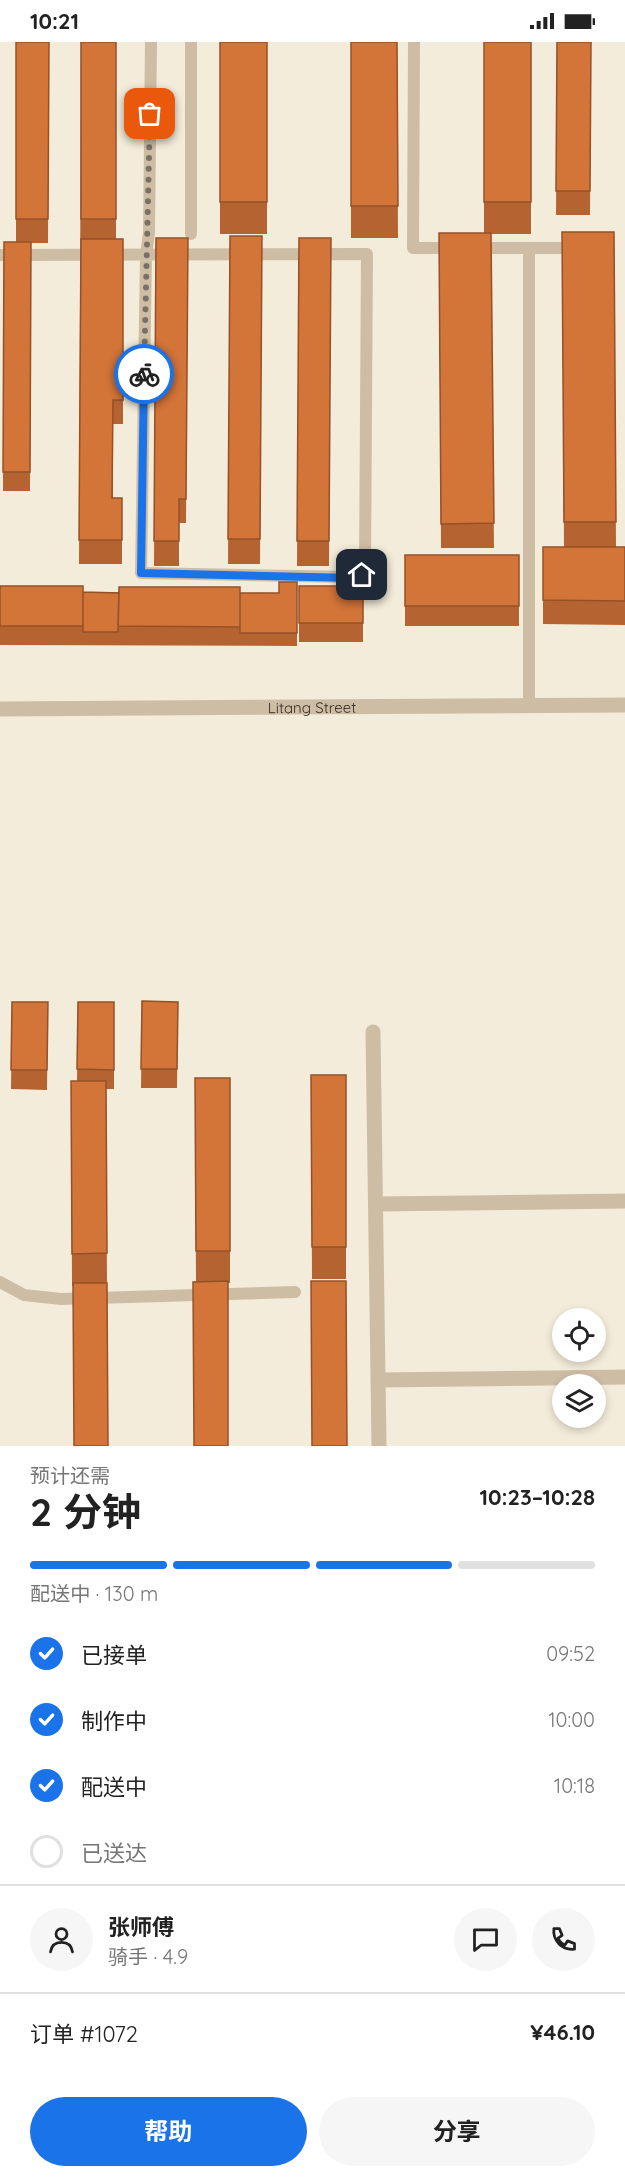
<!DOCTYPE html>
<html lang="zh">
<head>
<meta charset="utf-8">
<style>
  :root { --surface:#fff; --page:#f6f6f6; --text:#222; --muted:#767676; --line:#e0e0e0; --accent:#1a73e8 }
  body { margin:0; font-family:Quicksand,"Noto Sans SC",sans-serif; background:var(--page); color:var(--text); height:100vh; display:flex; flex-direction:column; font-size:22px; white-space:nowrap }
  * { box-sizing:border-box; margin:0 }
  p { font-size:20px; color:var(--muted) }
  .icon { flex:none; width:33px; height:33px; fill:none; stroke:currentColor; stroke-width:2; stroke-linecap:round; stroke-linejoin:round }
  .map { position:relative; height:1404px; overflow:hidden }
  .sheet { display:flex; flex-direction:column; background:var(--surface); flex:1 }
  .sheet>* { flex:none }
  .fabs { position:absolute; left:552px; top:1266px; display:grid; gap:12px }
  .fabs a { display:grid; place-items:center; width:54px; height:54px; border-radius:50%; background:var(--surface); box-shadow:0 3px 9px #0003; font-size:30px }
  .pin { position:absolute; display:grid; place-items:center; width:51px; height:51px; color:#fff; margin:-26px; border-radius:12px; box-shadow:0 3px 9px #0006 }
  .courier { position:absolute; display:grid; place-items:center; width:60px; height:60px; margin:-30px; border:4px solid #1a73e8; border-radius:50%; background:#fff; color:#222; box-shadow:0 2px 8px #0007 }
  .headline em { font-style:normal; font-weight:700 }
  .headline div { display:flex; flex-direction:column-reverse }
  .headline { display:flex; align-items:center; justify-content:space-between; height:102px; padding:0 30px }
  h1 { font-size:39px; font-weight:700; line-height:45px }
  .bar { display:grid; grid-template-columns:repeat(4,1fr); gap:9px 6px; align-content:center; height:72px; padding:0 30px }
  .bar i { height:8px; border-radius:4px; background:var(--line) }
  .bar .current { background:var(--accent) }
  .bar p { grid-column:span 4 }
  .line { display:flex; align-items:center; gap:15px; padding:0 30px; border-top:2px solid var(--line) }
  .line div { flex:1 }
  .round { display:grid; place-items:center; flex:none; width:63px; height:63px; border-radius:32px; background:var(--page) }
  ol { padding:0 30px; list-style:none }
  li { display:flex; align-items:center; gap:18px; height:66px }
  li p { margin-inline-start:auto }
  li .icon { padding:6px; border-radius:50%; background:var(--accent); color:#fff; stroke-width:4 }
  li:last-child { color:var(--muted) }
  li i { width:33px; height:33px; border:3px solid var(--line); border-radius:50% }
  .button { display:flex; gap:12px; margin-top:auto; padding:12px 30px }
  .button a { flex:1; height:69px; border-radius:36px; background:var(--accent); color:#fff; font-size:24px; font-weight:700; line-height:69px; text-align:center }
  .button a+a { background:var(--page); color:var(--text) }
  .status { display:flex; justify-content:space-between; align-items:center; height:42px; padding:0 30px; background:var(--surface); direction:ltr }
  .status svg { height:16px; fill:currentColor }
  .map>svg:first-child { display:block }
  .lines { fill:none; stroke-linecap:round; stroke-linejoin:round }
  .service { stroke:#cebda5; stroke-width:12 }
  .minor { stroke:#cebda5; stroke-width:15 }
  .tertiary { stroke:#cebda5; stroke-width:15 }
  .wall { fill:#b56431 }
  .building { fill:#d37439; stroke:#945128; stroke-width:1.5 }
  .done { stroke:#7a7166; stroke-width:6; stroke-dasharray:0 10.8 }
  .route { stroke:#1a73e8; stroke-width:8 }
  .labels { text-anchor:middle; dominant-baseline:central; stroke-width:4.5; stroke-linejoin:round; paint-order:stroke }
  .street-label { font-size:15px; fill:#392f27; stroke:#fbf5e7 }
</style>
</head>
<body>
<div class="status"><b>10:21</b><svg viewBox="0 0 49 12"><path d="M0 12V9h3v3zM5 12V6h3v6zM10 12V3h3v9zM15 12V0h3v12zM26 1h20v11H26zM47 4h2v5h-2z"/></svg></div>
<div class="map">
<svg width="625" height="1404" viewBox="0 0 625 1404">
  <rect width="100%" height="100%" fill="#f4ecda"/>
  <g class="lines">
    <path class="service" d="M414 0 413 206H456
      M191 192V0
      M476 206H579
      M529 206V663
      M0 213 367 212 365 528 362 533 353 535 141 531 146 213 149 191 151 0
      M0 1240 24 1253 61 1257 295 1250"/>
    <path class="minor" d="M373 990 379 1404
      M376 1162 625 1159
      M378 1338 625 1335"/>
    <path class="tertiary" id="s1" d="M0 667 625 663"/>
  </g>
  <path class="wall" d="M16 0H49L48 201H31L30 449H3L4 200H16Z
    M81 0H116V197H123V382H113V456H122V522H79Z
    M220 0H267V192H220Z
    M351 0H397L398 196H351Z
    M484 0H531V192H491L494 506H441L439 191H484Z
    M557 0H591L590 173H556Z
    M562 190H614L616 505H572H625V583L543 582V505H564Z
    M230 194H262L260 522H228Z
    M156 196H188L186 481H179V524H154Z
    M299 196H331L329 524H297Z
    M405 513H519V584H405Z
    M297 540V604L0 603V544L83 550 279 551Z
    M299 544H363V600H299Z
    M142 959 178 960 177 1046H141Z
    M12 960H48L47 1048 11 1047Z
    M78 960H114V1047H106L107 1241 72 1244 71 1039H77Z
    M311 1033H346V1237H312Z
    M195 1036H230V1241L196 1240Z"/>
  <path class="building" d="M16 0H49L48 177H16Z
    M81 0H116V177H81Z
    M220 0H267V160H220Z
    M351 0H397L398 164H351Z
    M484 0H531V160H484Z
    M557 0H591L590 149H556Z
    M562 190H614L616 480H564Z
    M439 191H491L494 481 441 482Z
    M230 194H262L260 497H228Z
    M156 196H188L186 457H179V499H154Z
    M299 196H331L329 499H297Z
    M81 197H123V358H113L112 456H122V498H79Z
    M4 200H31L30 430H3Z
    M543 505H625V559L543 558Z
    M405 513H519V564H405Z
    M279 540H297V591H240V551H279Z
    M0 544H83V584H0Z
    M299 544H363V581H299Z
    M119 545H240V585L118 584Z
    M83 550 119 551 118 590H83Z
    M142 959 178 960 177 1027H141Z
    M12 960H48L47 1028H11Z
    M78 960H114V1028L77 1027Z
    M311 1033H346V1205H312Z
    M195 1036H230V1209H196Z
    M71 1039H106L107 1211 72 1212Z
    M228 1239V1404H194L193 1240Z
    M311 1239H346L347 1404H312Z
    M73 1241H107L108 1404H74Z"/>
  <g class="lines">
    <path class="done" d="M144 332 150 72"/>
    <path class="route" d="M144 332 141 531 354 536 362 533"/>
  </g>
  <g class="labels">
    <g class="street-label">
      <text stroke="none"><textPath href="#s1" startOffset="312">Litang Street</textPath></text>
    </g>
  </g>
</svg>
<div class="fabs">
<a><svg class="icon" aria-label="locate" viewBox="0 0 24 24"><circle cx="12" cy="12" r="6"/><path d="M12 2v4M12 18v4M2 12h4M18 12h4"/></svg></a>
<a><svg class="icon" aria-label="layers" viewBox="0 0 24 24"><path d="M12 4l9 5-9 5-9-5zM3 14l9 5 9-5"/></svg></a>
</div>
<div class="pin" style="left:150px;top:72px;background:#ea580c"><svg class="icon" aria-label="bag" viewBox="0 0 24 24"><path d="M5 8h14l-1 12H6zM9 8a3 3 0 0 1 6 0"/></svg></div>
<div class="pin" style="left:362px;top:533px;background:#1f2937"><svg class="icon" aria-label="home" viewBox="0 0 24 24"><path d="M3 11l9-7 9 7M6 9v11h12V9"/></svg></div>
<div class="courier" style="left:144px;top:332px"><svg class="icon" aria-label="bike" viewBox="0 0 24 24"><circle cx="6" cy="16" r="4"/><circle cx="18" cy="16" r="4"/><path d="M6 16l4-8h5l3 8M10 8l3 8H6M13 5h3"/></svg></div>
</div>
<section class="sheet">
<div class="headline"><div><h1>2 分钟</h1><p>预计还需</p></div><em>10:23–10:28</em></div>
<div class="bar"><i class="current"></i><i class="current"></i><i class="current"></i><i></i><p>配送中 · 130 m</p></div>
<ol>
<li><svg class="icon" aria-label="check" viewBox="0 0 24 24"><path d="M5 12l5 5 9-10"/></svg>已接单<p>09:52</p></li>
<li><svg class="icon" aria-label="check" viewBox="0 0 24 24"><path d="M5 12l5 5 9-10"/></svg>制作中<p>10:00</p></li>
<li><svg class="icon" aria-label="check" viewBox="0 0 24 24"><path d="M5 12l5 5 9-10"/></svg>配送中<p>10:18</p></li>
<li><i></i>已送达</li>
</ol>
<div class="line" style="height:108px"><a class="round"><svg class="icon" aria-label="person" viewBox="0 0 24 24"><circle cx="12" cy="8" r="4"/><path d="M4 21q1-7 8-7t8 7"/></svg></a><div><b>张师傅</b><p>骑手 · 4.9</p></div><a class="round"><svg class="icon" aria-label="chat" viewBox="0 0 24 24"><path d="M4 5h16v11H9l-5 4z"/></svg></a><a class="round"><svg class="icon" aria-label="phone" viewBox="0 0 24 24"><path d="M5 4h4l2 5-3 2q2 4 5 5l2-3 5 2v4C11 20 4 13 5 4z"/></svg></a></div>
<div class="line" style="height:78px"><div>订单 #1072</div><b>¥46.10</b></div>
<div class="button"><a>帮助</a><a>分享</a></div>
</section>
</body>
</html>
